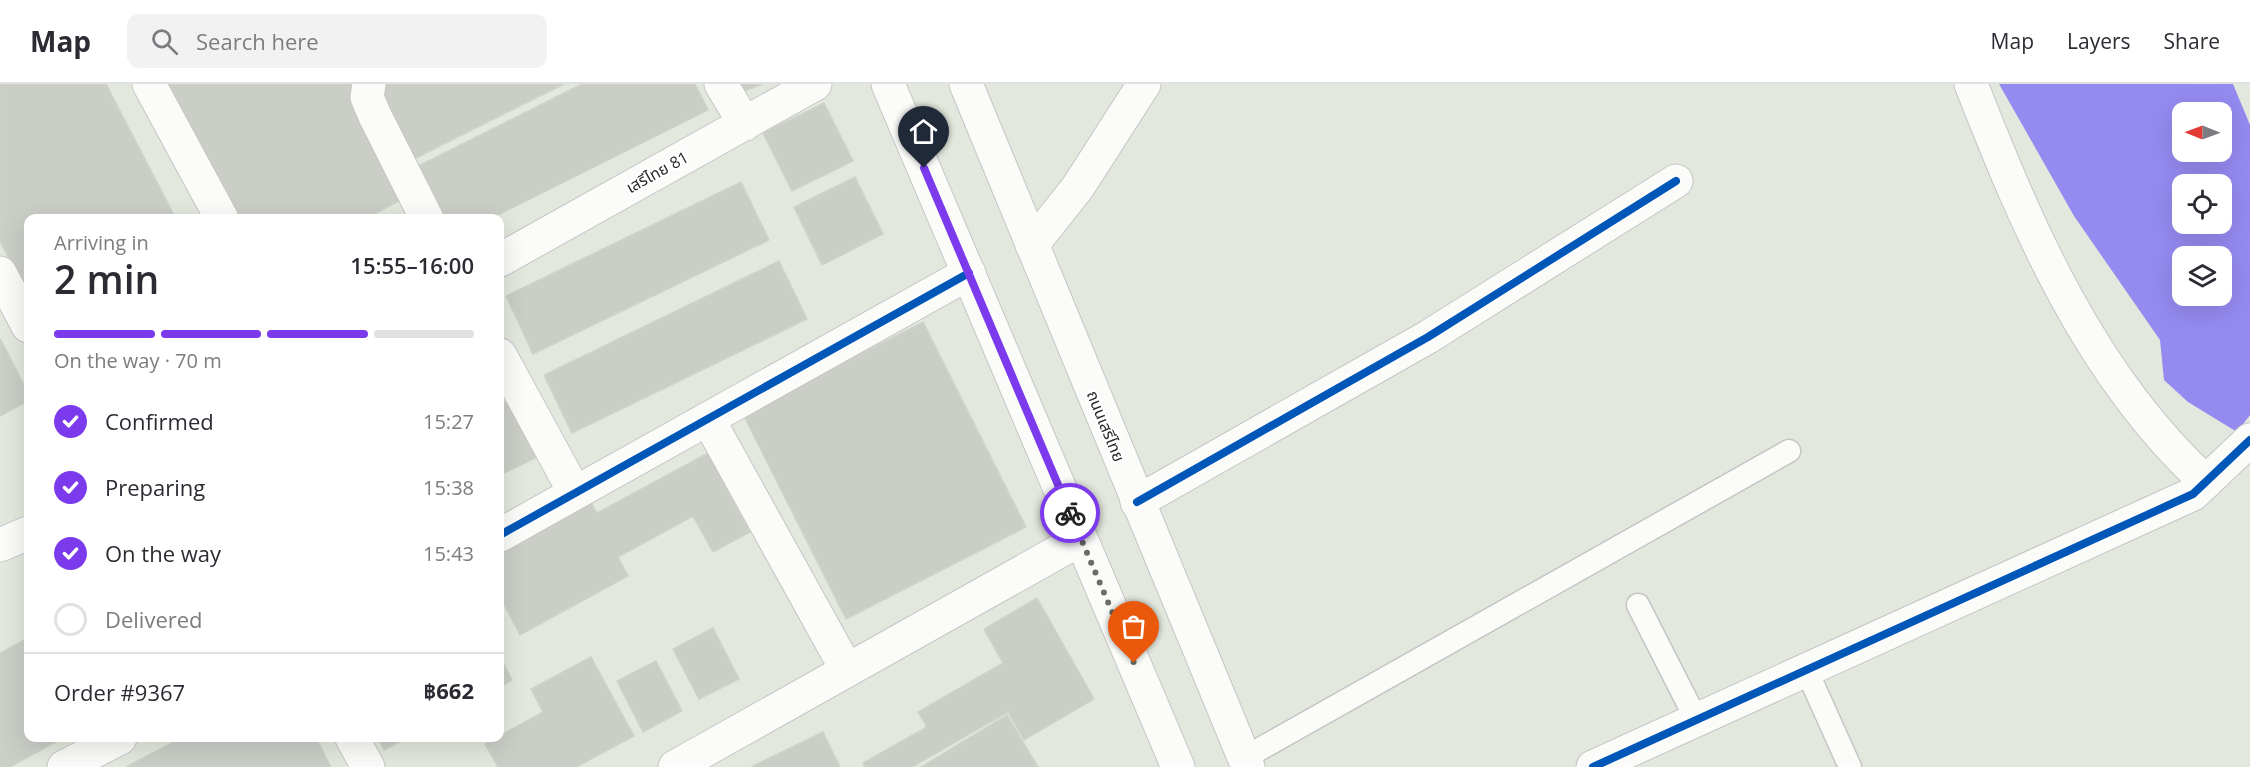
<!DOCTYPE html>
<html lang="en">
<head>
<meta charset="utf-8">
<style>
  :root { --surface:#fff; --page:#f2f2f3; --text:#2b2b33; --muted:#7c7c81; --line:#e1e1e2; --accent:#7c3aed }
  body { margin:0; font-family:"Open Sans","Noto Sans Thai",sans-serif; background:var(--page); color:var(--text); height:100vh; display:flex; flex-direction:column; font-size:22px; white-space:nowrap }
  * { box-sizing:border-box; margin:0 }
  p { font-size:20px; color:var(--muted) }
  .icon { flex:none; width:33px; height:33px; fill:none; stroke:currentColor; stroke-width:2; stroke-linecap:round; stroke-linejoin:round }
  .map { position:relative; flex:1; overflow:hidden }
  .details { position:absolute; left:24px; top:130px; width:480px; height:528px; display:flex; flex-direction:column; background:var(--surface); border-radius:12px; box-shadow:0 6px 24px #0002 }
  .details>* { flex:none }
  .needle { width:39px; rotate:271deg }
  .controls { position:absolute; left:2172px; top:18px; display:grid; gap:12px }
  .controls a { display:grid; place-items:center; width:60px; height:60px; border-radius:12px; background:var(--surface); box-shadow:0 6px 24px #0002; font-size:30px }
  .pin { position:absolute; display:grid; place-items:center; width:51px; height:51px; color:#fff; margin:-62px -26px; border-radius:50% 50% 50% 0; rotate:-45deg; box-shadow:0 0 6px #0007 }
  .pin .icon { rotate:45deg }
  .courier { position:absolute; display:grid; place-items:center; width:60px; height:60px; margin:-30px; border:4px solid #7c3aed; border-radius:50%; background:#fff; color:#222; box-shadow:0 2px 8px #0007 }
  .overview em { font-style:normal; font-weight:600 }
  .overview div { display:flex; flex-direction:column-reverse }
  .overview { display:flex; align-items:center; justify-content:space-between; height:102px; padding:0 30px }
  h1 { font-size:39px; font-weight:600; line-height:45px }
  .bar { display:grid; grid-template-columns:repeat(4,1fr); gap:9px 6px; align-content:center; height:72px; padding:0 30px }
  .bar i { height:8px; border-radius:4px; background:var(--line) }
  .bar .selected { background:var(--accent) }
  .bar p { grid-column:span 4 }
  .line { display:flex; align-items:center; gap:15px; padding:0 30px; border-top:2px solid var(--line) }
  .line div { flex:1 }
  ol { padding:0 30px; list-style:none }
  li { display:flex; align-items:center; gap:18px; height:66px }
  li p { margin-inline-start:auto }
  li .icon { padding:6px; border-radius:50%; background:var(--accent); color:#fff; stroke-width:4 }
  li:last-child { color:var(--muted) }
  li i { width:33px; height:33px; border:3px solid var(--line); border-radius:50% }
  header { display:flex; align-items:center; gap:36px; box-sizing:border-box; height:84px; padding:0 30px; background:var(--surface); border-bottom:2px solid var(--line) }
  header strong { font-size:28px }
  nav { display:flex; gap:33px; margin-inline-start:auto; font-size:21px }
  .search { width:420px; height:54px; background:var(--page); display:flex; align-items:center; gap:15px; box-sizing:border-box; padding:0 21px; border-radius:12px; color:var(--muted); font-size:22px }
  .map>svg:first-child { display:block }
  .water { fill:#958af0; fill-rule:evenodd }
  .building { fill:#cbcec7; stroke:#ced3ca; stroke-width:1.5 }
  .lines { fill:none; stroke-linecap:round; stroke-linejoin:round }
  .lane-casing { stroke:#c5c5c4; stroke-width:25 }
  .street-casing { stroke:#c5c5c4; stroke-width:35 }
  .secondary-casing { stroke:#c5c5c4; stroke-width:35 }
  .lane { stroke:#fbfcfa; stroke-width:22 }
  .street { stroke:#fbfcfa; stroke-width:33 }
  .secondary { stroke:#fbfcfa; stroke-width:33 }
  .cycleway-casing { stroke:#fff; stroke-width:11 }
  .cycleway { stroke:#0057b8; stroke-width:8 }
  .done { stroke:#6a6c68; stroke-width:6; stroke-dasharray:0 10.8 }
  .route { stroke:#7c3aed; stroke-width:8 }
  .labels { text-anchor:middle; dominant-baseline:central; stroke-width:4.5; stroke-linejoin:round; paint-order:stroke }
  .street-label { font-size:16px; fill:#292929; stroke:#fff }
</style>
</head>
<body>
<header>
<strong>Map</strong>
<div class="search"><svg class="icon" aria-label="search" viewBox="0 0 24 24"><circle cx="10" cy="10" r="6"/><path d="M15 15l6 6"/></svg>Search here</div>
<nav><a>Map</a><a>Layers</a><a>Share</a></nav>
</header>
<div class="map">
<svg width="2250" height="683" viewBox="0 0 2250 683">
  <rect width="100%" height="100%" fill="#e3e8de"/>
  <path class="water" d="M1999 0H2233L2250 41V331L2237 348 2188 318 2164 296 2160 256 2074 132ZM2182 28H2222V68H2182ZM2182 100H2222V140H2182ZM2182 172H2222V212H2182Z"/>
  <path class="building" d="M0 0H106L176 135H28V212L0 157Z
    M167 0H355L412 110 365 135H237Z
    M386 0H564L414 75 379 4Z
    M582 0H695L708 26 490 135H440L414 84Z
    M739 0H762L742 8Z
    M824 19 853 77 792 107 763 49Z
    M855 93 883 150 822 181 794 123Z
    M741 98 769 156 533 270 506 212Z
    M779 177 807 235 572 349 544 291Z
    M923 238 1026 443 846 535 743 330Z
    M0 254 28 309V317L0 332Z
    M514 313 542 371 500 391V320Z
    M708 369 750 448 713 468 693 432 618 473 628 492 520 551 500 512V469L591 419 597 429Z
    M1037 514 1094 615 1024 656 1008 628 912 683H865L863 679 927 643 918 628 1003 579 984 545Z
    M713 544 739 595 699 615 673 565Z
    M28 554V654H63L10 683H0V569Z
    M500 573 512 596 500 603Z
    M591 573 634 652 576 683H498L485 660 543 628 531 605Z
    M656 577 682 627 643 648 617 597Z
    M1007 631 1038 683H921Z
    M823 648 840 683H751Z
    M181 654H316L331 683H126Z
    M378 654H407L384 666Z"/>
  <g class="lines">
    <g class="lane-casing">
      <path id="lane" d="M1638 521 1696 635
        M1806 585 1850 683
        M1244 674 1789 367"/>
    </g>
    <g class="street-casing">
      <path id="street" d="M149 0 222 135
        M369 0 367 13 375 32 427 135
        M721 0 745 40
        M1971 0C2027 143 2090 292 2206 398
        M1032 161 1078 103 1144 0
        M500 176 815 0
        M0 189 28 242
        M500 271 575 409
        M708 335 847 586
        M1137 418 1428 253 1676 97
        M500 451 969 189
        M0 461 28 449
        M352 654 368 683
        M64 683 120 654
        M675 683 1081 455
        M1593 683 2193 410 2250 356"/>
    </g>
    <g class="secondary-casing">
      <path id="secondary" d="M888 0 1178 683
        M966 0 1248 683"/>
    </g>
    <use href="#lane" class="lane"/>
    <use href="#street" class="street"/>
    <use href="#secondary" class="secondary"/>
    <g class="cycleway-casing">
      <path id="cycleway" d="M1137 418 1428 253 1676 97
        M500 451 969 189
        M1593 683 2193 410 2250 356"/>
    </g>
    <use href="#cycleway" class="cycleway"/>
  </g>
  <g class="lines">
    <path class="done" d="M1070 429 1134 579"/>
    <path class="route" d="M924 84 1070 429"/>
  </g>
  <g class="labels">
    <g class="street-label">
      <text transform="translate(657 88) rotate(-29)">เสรีไทย 81</text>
      <text transform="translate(1106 342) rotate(68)">ถนนเสรีไทย</text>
    </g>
  </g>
</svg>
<div class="controls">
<a><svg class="needle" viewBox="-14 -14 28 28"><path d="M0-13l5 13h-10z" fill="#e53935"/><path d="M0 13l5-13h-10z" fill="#7c7c81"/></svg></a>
<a><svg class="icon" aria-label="locate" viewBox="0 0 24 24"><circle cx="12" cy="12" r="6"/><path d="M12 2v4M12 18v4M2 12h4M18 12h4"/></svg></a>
<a><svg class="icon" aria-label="layers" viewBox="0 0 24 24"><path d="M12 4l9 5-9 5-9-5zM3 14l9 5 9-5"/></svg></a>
</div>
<div class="pin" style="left:1134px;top:579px;background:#ea580c"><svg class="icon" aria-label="bag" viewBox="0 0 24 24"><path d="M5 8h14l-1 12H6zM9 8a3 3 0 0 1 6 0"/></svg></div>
<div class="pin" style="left:924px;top:84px;background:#1f2937"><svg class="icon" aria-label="home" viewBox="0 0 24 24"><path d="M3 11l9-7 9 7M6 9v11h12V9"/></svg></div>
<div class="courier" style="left:1070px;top:429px"><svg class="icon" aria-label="bike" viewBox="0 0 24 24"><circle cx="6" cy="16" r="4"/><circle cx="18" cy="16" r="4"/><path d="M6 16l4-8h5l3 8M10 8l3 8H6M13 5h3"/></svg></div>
<section class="details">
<div class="overview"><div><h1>2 min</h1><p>Arriving in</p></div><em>15:55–16:00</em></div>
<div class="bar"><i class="selected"></i><i class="selected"></i><i class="selected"></i><i></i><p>On the way · 70 m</p></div>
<ol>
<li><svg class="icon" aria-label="check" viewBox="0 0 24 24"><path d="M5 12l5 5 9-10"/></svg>Confirmed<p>15:27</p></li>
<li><svg class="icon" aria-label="check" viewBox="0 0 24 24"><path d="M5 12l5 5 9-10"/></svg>Preparing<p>15:38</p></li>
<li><svg class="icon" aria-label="check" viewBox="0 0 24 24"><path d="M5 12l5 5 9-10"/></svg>On the way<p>15:43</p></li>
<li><i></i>Delivered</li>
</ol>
<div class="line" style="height:78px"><div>Order #9367</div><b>฿662</b></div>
</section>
</div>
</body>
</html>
